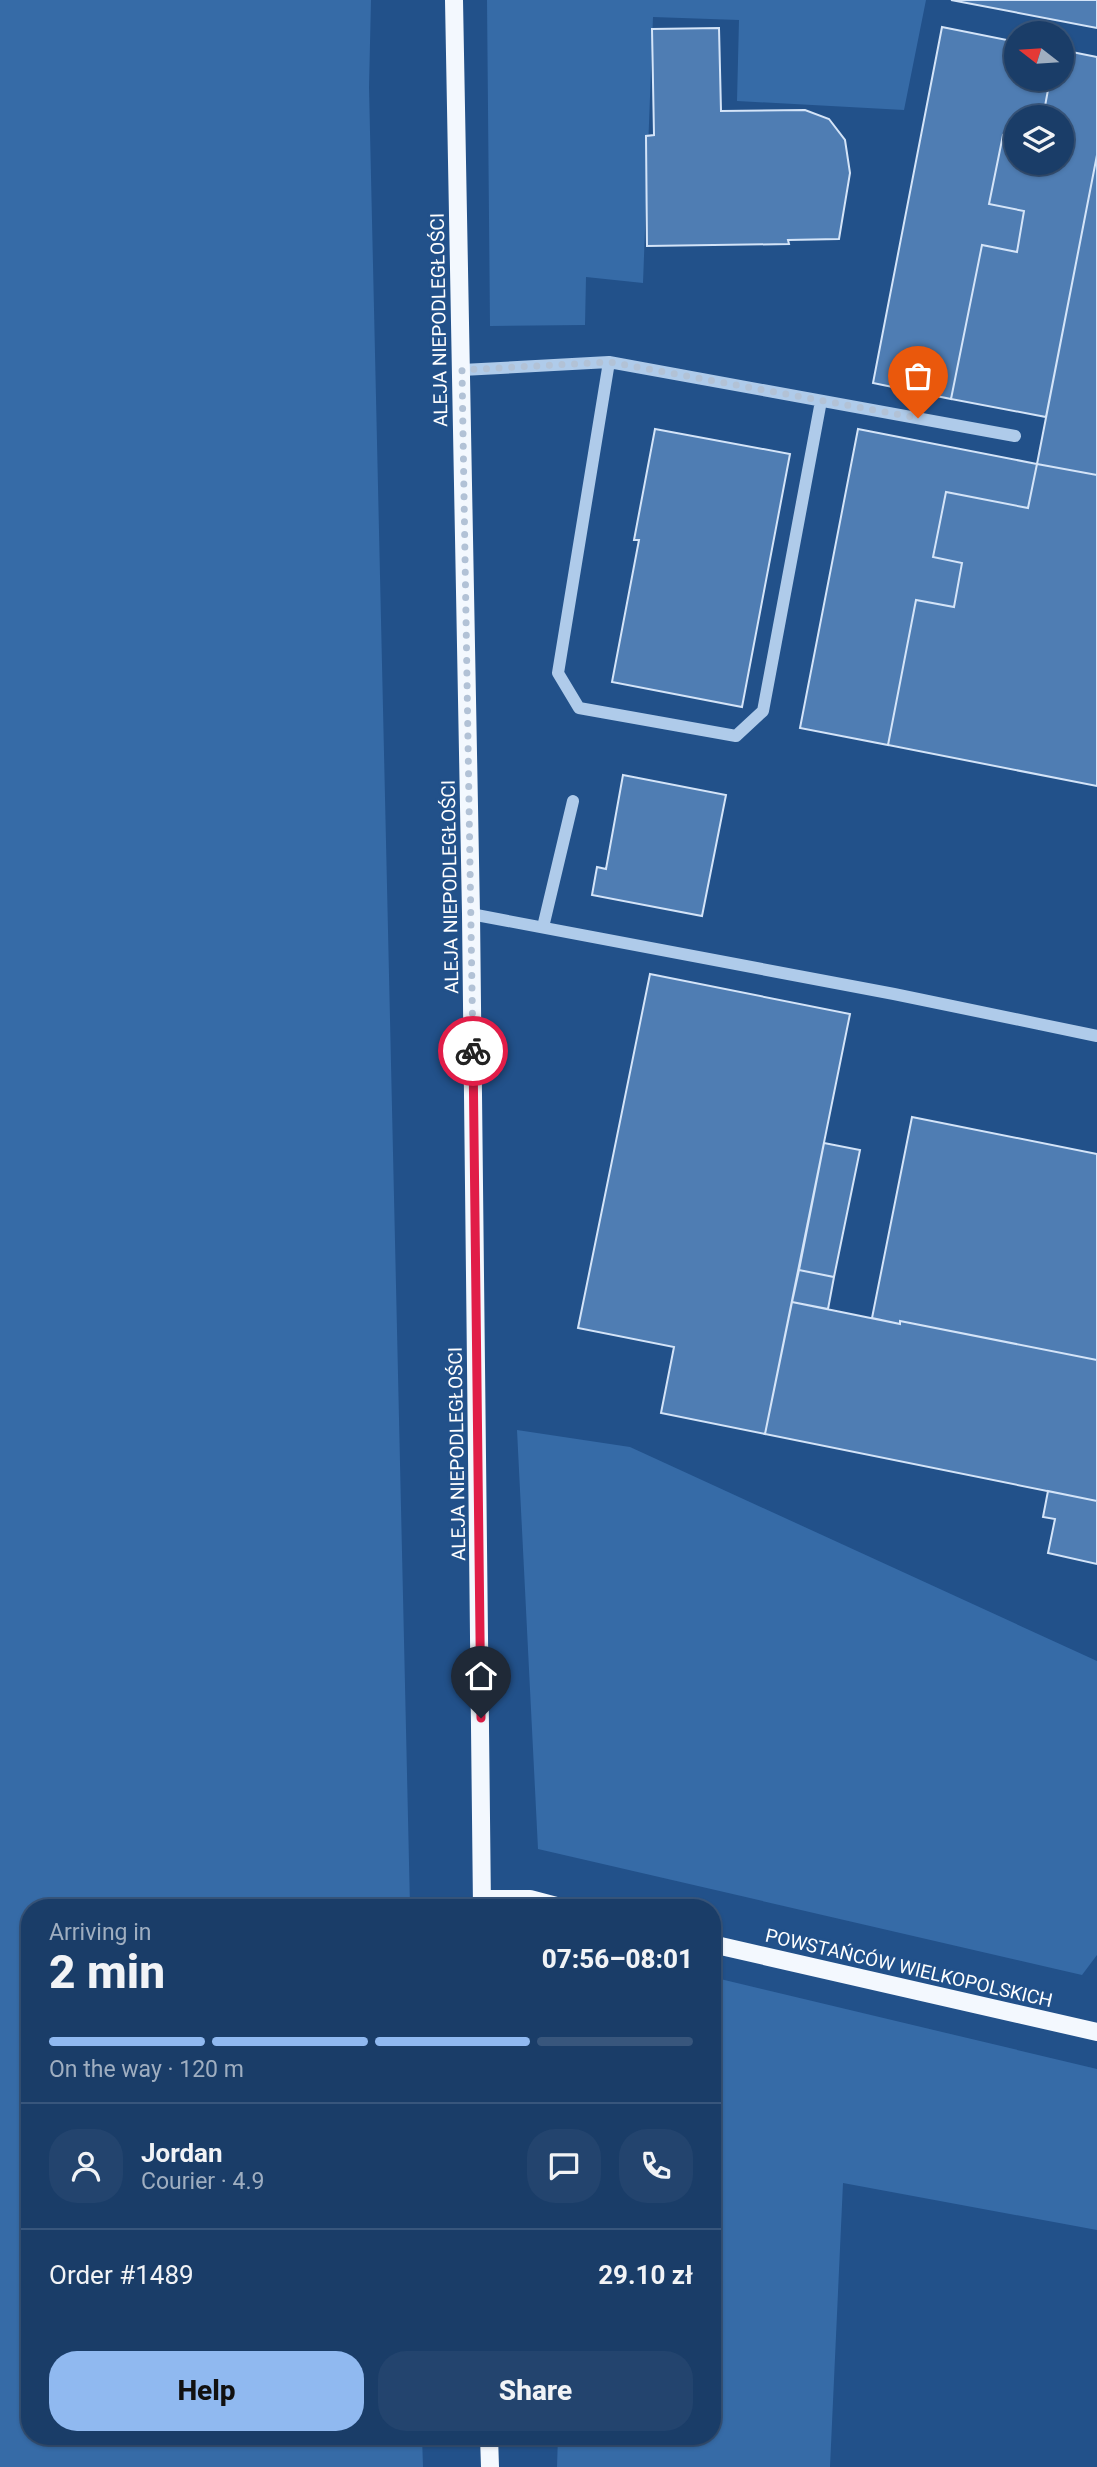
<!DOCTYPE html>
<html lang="en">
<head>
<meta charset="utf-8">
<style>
  :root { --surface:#1a3d68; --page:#23446e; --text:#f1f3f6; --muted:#9faec0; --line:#38567c; --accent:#90b9f0 }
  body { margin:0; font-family:Roboto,sans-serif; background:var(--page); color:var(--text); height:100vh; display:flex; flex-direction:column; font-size:26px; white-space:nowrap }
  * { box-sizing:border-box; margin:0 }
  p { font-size:23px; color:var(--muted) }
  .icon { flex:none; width:38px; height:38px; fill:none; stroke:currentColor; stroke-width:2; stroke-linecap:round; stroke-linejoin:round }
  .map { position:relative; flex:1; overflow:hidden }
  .panel { position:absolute; left:21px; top:1899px; width:700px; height:546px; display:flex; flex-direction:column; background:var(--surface); border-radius:28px; box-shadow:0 2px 5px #0004,0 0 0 2px var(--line) }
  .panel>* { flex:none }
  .needle { width:46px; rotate:287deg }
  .controls { position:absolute; left:1004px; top:21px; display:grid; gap:14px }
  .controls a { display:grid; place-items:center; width:70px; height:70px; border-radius:50%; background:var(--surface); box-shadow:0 2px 5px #0004,0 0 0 2px var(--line); font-size:35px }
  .pin { position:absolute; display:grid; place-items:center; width:60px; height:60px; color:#fff; margin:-72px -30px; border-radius:50% 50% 50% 0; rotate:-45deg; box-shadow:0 0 7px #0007 }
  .pin .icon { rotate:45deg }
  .courier { position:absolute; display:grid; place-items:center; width:70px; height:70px; margin:-35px; border:5px solid #e11d48; border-radius:50%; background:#fff; color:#222; box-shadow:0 2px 9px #0007 }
  .summary em { font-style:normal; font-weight:800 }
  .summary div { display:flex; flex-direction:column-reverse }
  .summary { display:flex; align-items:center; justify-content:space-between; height:119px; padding:0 28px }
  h1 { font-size:46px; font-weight:800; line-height:52px }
  .bar { display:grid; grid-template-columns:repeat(4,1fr); gap:10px 7px; align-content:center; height:84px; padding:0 28px }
  .bar i { height:9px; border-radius:5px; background:var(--line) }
  .bar .current { background:var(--accent) }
  .bar p { grid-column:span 4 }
  .line { display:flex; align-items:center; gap:18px; padding:0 28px; border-top:2px solid var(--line) }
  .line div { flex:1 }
  .round { display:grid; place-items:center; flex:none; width:74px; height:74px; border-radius:28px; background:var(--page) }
  .primary-button { display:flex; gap:14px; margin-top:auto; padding:14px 28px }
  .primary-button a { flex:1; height:80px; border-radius:28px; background:var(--accent); color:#111; font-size:28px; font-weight:800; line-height:80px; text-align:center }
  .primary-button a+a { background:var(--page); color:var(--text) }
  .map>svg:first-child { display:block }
  .green { fill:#366ba7 }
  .building { fill:#4f7db3; stroke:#d4e4f8; stroke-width:2 }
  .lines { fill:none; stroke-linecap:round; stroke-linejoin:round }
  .minor { stroke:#afcbea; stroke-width:12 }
  .major { stroke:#f3f8fe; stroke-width:18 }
  .done { stroke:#b2c2d6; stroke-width:7; stroke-dasharray:0 12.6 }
  .route { stroke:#e11d48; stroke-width:9 }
  .labels { text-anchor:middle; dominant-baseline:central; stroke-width:5; stroke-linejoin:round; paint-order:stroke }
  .street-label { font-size:19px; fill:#fff; stroke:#22518a }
</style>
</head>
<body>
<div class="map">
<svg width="1097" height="2467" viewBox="0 0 1097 2467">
  <rect width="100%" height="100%" fill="#22518a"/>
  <path class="green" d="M0 0H371L369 87 410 1907 30 1908V2436H422L423 2467H0Z
    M487 0H926L904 110 737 101 739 20 653 17 643 283 586 277 585 325 490 326Z
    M517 1430 630 1447 1097 1661V1955L1082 1975 538 1849Z
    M712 1977 1097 2069V2230L843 2183 830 2467H557L558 2436H712Z"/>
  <path class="building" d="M951 0H1097V28Z
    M942 27 1017 42V79H1050L1043 117H1017V138L1003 135 989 204 1024 211 1017 252 982 245 951 399 873 383Z
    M719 28 721 111 805 110 829 119 845 140 850 173 839 239 788 240 789 244 647 246 646 136 654 135 652 29Z
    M1062 50 1097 57V155L1046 417 951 399 982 245 1017 252 1024 211 989 204 1003 135 1017 138V163H1062V117H1043L1050 79H1062Z
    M1097 155V475L1037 464Z
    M655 429 790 454 742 707 612 682 639 540H634Z
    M858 429 1037 464 1028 508 946 492 933 557 962 563 954 607 916 600 888 745 800 728Z
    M1037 464 1097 475V786L888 745 916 600 954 607 962 563 933 557 946 492 1028 508Z
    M623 775 726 795 702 916 592 895 597 867 606 869Z
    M650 974 850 1014 765 1434 661 1413 674 1347 578 1328Z
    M912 1117 1097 1154V1360L900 1321V1324L872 1318Z
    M824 1143 860 1150 834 1277 799 1270Z
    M799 1270 834 1277 828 1309 792 1302Z
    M792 1302 900 1324V1321L1097 1360V1501L765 1434Z
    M1048 1491 1097 1501V1564L1048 1553 1055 1519 1043 1517Z"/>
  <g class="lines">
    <path class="minor" d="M609 362 558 673 579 708 736 736 763 711 821 401
      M462 370 609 362 1015 436
      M471 914 894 994 1097 1036
      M543 927 573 801"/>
    <path class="major" d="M454 0 471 914 482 1908
      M483 1899H530L564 1908
      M712 1944 1097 2032
      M489 2436 490 2467"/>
  </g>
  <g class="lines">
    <path class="done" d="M473 1051 462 370 609 362 918 418"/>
    <path class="route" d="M473 1051 481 1718"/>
  </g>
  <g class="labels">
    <g class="street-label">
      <text transform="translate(439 320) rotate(-91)">ALEJA NIEPODLEGŁOŚCI</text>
      <text transform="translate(450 887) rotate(-91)">ALEJA NIEPODLEGŁOŚCI</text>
      <text transform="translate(457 1454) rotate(-91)">ALEJA NIEPODLEGŁOŚCI</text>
      <text transform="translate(909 1968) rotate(13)">POWSTAŃCÓW WIELKOPOLSKICH</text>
    </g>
  </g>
</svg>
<div class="controls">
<a><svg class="needle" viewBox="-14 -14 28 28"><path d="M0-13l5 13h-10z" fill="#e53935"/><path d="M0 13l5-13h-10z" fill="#9faec0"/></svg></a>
<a><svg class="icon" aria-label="layers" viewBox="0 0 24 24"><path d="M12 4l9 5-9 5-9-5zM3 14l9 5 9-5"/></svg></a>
</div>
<div class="pin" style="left:918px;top:418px;background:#ea580c"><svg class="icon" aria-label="bag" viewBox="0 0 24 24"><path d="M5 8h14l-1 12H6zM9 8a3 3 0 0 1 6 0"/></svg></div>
<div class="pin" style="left:481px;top:1718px;background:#1f2937"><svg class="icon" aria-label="home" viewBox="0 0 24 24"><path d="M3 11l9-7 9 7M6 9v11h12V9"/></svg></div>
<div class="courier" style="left:473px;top:1051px"><svg class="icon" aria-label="bike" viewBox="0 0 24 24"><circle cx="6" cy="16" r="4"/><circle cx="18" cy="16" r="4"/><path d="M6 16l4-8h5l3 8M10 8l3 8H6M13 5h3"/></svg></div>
<section class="panel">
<div class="summary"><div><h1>2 min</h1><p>Arriving in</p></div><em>07:56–08:01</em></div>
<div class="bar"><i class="current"></i><i class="current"></i><i class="current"></i><i></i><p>On the way · 120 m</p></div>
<div class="line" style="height:126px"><a class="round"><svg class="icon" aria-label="person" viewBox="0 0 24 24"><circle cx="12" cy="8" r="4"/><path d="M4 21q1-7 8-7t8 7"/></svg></a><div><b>Jordan</b><p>Courier · 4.9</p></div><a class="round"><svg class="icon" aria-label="chat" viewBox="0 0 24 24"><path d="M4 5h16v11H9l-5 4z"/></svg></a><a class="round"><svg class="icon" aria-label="phone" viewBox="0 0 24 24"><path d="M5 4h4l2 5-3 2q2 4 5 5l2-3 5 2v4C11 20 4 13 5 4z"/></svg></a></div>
<div class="line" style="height:91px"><div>Order #1489</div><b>29.10 zł</b></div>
<div class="primary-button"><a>Help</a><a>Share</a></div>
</section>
</div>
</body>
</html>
